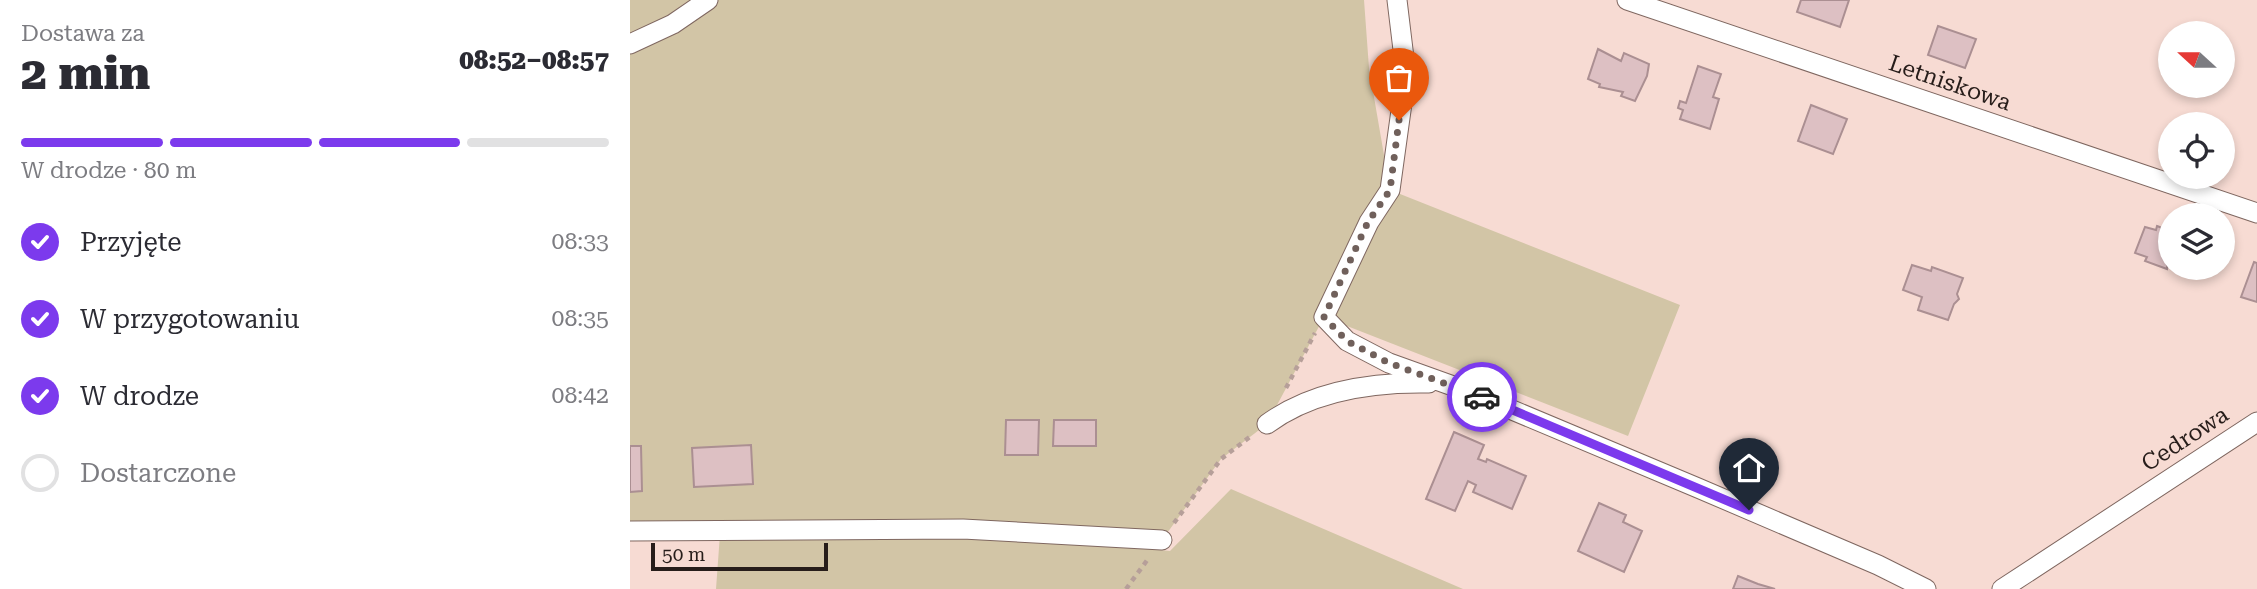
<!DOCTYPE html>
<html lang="pl">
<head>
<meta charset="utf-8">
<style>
  :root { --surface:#fff; --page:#f7f7f7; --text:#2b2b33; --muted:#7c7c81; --line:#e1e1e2; --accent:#7c3aed }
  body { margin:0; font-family:"Roboto Serif",serif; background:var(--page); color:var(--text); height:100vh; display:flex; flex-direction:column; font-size:26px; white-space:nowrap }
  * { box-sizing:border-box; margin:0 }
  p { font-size:23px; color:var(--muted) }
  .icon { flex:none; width:38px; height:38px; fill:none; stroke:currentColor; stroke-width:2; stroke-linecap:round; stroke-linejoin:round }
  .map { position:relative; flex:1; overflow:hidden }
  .panel { display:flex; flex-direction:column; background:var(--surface); width:630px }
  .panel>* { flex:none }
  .needle { width:46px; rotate:291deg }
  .buttons { position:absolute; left:1528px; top:21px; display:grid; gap:14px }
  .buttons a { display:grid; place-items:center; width:77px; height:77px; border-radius:50%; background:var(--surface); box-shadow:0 4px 10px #0003; font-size:35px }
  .scale { position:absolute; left:21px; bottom:18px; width:177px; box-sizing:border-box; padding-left:7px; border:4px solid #271d1a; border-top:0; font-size:19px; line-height:24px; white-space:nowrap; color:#271d1a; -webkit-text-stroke:5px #f7dbd3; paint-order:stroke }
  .pin { position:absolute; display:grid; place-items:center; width:60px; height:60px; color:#fff; margin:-72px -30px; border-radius:50% 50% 50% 0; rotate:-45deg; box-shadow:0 0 7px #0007 }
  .pin .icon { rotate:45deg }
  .courier { position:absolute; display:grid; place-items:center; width:70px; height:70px; margin:-35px; border:5px solid #7c3aed; border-radius:50%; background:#fff; color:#222; box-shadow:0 2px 9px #0007 }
  .headline em { font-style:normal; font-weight:800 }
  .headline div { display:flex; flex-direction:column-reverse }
  .headline { display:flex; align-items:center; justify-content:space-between; height:119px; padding:0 21px }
  h1 { font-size:46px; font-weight:800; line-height:52px }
  .bar { display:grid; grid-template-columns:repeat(4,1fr); gap:10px 7px; align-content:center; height:84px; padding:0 21px }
  .bar i { height:9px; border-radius:5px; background:var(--line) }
  .bar .selected { background:var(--accent) }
  .bar p { grid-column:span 4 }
  ol { padding:0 21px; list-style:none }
  li { display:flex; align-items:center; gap:21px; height:77px }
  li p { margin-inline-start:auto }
  li .icon { padding:7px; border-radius:50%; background:var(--accent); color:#fff; stroke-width:4 }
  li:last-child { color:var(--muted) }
  li i { width:38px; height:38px; border:4px solid var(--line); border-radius:50% }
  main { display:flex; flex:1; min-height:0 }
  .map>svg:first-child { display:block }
  .green { fill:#d2c5a6 }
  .building { fill:#ddc0c3; stroke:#ab8f92; stroke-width:2 }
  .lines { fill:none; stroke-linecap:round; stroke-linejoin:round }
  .minor-casing { stroke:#7f6760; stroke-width:21 }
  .path { stroke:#b69f99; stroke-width:4.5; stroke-dasharray:5 5; stroke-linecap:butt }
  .minor { stroke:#fff; stroke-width:19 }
  .done { stroke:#70605b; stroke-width:7; stroke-dasharray:0 12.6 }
  .route { stroke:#7c3aed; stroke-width:9 }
  .labels { text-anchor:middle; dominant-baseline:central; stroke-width:6; stroke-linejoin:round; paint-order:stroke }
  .street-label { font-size:23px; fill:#271d1a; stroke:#f7dbd3 }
</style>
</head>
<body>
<main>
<section class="panel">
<div class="headline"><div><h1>2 min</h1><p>Dostawa za</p></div><em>08:52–08:57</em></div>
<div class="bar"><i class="selected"></i><i class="selected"></i><i class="selected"></i><i></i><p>W drodze · 80 m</p></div>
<ol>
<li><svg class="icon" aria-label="check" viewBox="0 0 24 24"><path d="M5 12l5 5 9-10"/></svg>Przyjęte<p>08:33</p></li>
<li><svg class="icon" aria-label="check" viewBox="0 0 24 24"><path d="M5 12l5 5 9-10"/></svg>W przygotowaniu<p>08:35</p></li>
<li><svg class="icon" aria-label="check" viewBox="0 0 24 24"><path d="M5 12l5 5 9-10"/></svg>W drodze<p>08:42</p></li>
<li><i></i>Dostarczone</li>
</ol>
</section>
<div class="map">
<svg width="1627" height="589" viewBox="0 0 1627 589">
  <rect width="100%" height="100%" fill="#f7dbd3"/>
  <path class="green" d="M0 0H734L739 68 760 190 1050 305 998 436 694 317 637 424 591 459 532 540 354 531 540 551 601 489 833 589H86L90 534 0 535Z"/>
  <path class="building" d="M1171 0H1219L1210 27 1167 12Z
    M1308 26 1346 39 1335 68 1298 55Z
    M968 49 991 61 994 53 1019 64 1017 76 1005 101 991 96 993 92 969 87 970 84 958 79Z
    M1068 66 1091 74 1083 97 1089 99 1080 129 1050 119 1053 110 1048 108 1050 101 1056 103Z
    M1181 105 1217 119 1203 154 1168 141Z
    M1527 226 1540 231 1537 269 1515 261 1517 257 1505 253 1515 227 1526 230Z
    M1624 262 1627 263V302L1611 297Z
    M1282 265 1301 271 1302 267 1333 278 1327 294 1329 299 1324 304 1318 320 1288 310 1292 297 1273 290Z
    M376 420H409L408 455H375Z
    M424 420H466V446H423Z
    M824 432 854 445 848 459 856 462 857 459 896 476 882 509 843 492 846 485 838 481 825 511 796 499Z
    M121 445 123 484 64 487 62 448Z
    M0 446H11L12 491 0 492Z
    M969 503 996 515 993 522 1012 531 994 572 948 551Z
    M1108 576 1128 584 1145 589H1103Z"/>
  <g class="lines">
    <g class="minor-casing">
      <path id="minor" d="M767 0 774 58 773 96 760 190 739 222 694 317 717 341 759 363 837 391 1068 488 1248 565 1296 589
        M997 0 1627 213
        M0 44 43 24 78 0
        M637 424C683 390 744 382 799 383
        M0 531 333 529 532 540
        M1372 589 1627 422"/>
    </g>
    <path class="path" d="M656 388 685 333
      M544 523 591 459 621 436
      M496 589 518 559"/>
    <use href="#minor" class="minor"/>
  </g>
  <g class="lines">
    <path class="done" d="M769 120 760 190 738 222 694 317 717 341 759 363 852 397"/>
    <path class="route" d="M852 397 1119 510"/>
  </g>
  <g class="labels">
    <g class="street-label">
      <text transform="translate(1320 83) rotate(19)">Letniskowa</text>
      <text transform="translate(1555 439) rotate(-33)">Cedrowa</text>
    </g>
  </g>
</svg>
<div class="buttons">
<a><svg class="needle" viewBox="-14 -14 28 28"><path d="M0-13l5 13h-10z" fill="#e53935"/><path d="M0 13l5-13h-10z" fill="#7c7c81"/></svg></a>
<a><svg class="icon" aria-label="locate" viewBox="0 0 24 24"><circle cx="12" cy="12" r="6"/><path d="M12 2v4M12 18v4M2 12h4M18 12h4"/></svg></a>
<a><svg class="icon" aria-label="layers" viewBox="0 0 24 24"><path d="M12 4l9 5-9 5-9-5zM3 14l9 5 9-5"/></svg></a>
</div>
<div class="scale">50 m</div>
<div class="pin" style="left:769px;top:120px;background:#ea580c"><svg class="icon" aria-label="bag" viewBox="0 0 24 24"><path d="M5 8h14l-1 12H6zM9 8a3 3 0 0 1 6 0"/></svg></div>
<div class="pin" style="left:1119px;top:510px;background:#1f2937"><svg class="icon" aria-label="home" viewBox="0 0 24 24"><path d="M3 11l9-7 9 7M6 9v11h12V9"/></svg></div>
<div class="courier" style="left:852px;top:397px"><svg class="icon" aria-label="car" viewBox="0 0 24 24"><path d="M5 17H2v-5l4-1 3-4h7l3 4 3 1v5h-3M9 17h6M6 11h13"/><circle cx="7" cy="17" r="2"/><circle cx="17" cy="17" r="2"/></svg></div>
</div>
</main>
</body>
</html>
